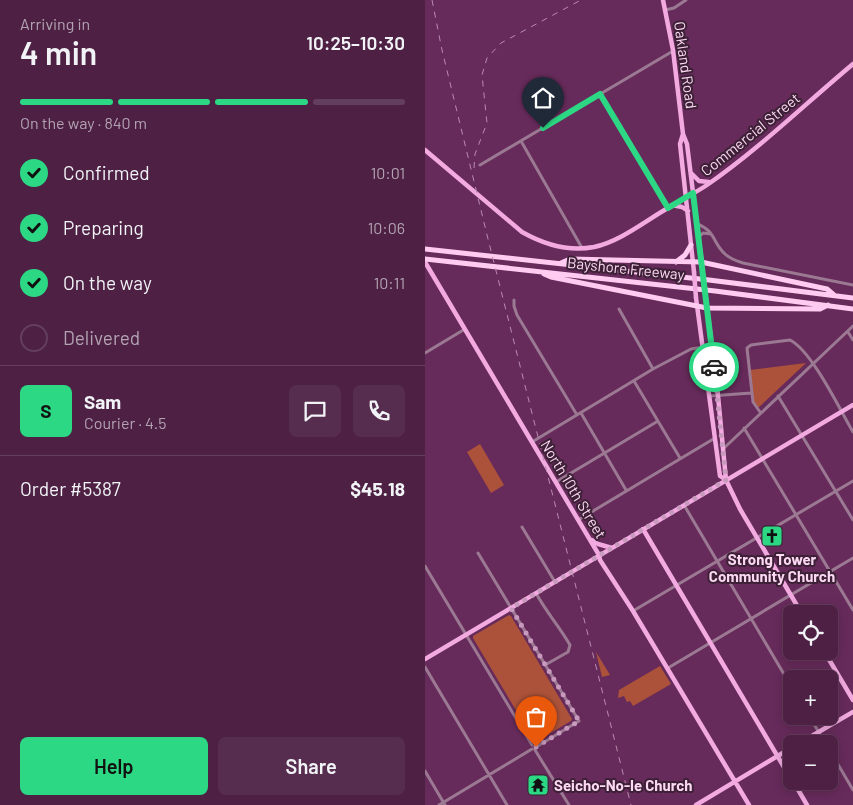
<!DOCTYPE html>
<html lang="en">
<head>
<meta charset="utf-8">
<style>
  :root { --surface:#4d2044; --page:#572d4f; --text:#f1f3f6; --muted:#b3a3b2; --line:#643e5d; --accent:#2cd884 }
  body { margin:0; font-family:Barlow,sans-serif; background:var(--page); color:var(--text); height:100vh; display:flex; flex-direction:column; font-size:19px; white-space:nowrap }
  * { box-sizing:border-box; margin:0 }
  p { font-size:16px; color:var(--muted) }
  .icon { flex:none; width:28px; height:28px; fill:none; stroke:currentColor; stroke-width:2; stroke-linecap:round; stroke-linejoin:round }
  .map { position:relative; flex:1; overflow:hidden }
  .sheet { display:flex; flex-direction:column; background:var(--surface); width:425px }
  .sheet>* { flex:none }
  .buttons { position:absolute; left:358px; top:605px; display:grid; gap:10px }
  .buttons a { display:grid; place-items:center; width:55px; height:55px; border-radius:8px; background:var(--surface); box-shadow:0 2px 12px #0003,0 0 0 1px var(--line); font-size:25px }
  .pin { position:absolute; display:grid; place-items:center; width:42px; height:42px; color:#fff; margin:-51px -21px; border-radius:50% 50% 50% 0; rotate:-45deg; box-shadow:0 0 5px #0007 }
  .pin .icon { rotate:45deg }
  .courier { position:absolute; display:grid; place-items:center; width:50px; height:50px; margin:-25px; border:4px solid #2cd884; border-radius:50%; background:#fff; color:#222; box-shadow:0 1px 6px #0007 }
  .head em { font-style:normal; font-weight:600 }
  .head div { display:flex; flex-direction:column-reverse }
  .head { display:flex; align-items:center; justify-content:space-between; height:85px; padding:0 20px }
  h1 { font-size:32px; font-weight:600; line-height:38px }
  .bar { display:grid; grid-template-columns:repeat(4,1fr); gap:8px 5px; align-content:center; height:60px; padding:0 20px }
  .bar i { height:6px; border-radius:4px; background:var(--line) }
  .bar .current { background:var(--accent) }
  .bar p { grid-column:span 4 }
  .line { display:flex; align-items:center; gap:12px; padding:0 20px; border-top:1px solid var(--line) }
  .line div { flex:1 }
  .round { display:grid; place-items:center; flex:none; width:52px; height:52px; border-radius:8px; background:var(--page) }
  ol { padding:0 20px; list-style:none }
  li { display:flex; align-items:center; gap:15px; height:55px }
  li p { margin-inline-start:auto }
  li .icon { padding:5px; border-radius:50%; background:var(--accent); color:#111; stroke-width:4 }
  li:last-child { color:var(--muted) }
  li i { width:28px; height:28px; border:2px solid var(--line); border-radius:50% }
  .primary-button { display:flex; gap:10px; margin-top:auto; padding:10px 20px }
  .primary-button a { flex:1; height:58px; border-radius:8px; background:var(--accent); color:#111; font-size:20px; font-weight:600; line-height:58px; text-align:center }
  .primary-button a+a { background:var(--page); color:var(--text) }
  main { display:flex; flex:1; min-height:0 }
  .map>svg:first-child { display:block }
  .green { fill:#ad523a }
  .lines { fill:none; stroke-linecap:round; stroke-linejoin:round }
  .minor { stroke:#9c7993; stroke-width:3 }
  .major { stroke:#f2aae0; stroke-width:4.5 }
  .highway { stroke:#ffcbf1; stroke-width:5 }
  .rail { stroke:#b98aae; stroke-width:1; stroke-dasharray:6 6; stroke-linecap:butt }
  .major-bridge { stroke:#f2aae0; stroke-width:4.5 }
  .done { stroke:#c89bbe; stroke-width:5; stroke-dasharray:0 9 }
  .route { stroke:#2cd884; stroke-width:6 }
  .labels { text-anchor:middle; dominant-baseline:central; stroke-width:4; stroke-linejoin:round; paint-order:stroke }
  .street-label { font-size:15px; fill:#fdd8f3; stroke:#3c2036 }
  .poi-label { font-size:15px; font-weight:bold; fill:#fdd8f3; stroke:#3c2036 }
</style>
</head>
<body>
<main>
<section class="sheet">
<div class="head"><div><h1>4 min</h1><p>Arriving in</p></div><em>10:25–10:30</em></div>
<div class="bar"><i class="current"></i><i class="current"></i><i class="current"></i><i></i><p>On the way · 840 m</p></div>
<ol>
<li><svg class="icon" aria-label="check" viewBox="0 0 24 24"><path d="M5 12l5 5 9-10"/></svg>Confirmed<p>10:01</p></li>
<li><svg class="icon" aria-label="check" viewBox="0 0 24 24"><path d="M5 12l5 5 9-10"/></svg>Preparing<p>10:06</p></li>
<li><svg class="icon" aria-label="check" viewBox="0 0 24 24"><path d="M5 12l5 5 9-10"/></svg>On the way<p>10:11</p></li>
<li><i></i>Delivered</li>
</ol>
<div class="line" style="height:90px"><b class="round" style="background:var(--accent);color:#111">S</b><div><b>Sam</b><p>Courier · 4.5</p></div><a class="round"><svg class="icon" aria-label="chat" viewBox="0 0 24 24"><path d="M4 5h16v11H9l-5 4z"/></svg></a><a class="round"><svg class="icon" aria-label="phone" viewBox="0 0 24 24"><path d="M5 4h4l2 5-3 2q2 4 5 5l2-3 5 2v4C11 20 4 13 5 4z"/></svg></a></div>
<div class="line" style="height:65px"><div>Order #5387</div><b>$45.18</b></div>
<div class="primary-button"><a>Help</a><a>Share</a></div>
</section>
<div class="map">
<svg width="428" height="805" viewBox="0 0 428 805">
  <rect width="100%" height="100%" fill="#672b5b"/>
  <path class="green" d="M381 363 333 408 329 402 325 370Z
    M55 444 79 485 66 493 42 452Z
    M84 615 86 616 147 719 146 721 112 741 108 739 48 638V636Z
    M171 652 185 675 177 677Z
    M235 666 246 684 208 706 205 701 202 702 199 696 193 698 194 690Z"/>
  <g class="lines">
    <path class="minor" d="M240 10 249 8 261 0
      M175 95 243 208
      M96 141 157 248
      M55 165 248 51
      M272 224C291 231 287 242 300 254 305 259 312 261 318 263L428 285
      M274 237 278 233 286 234
      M89 300V306L92 315 152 415
      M194 309 228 369
      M423 332 428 340
      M0 353 40 329
      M209 381 255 458
      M285 396 326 393
      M353 396 428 520
      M335 412 328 402 322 348 326 345 365 340C387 351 415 410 428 432
      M156 413 201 490
      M319 428 428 610
      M107 442 228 369 266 349 278 347
      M298 449 428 326
      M131 482 233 421
      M259 505 366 686
      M153 520 290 438
      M97 527 130 582
      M53 553 154 721 111 747
      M0 566 107 745
      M111 593C121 612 135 627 145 645L143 652 120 665
      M208 611 428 481
      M0 667 82 805
      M243 668 428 558
      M384 716 401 744
      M404 749 428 790
      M110 750 144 805
      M0 771 20 805
      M14 805 107 749"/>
    <path class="major" d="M238 0 248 50 258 134 262 144 277 265
      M258 134 255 144 269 272
      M0 150 97 232C120 245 143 252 169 247 196 241 220 221 243 208 256 200 270 193 282 185 334 149 380 104 428 64
      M266 173 274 181 284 182
      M247 205 257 207 263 211
      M0 262 174 555 175 560 208 611 324 805
      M271 298 295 476 301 480 315 509 377 614
      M281 299 293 396 301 480
      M218 529 366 779
      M167 540 173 544 187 548
      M399 651 428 700
      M0 659 428 405
      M373 744 428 712
      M368 781 382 805
      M271 805 366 748"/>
    <path class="highway" d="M0 249 284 280 428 298
      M0 259 290 291 428 309
      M251 262 260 255 266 245
      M136 263 145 259 276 262 402 289 409 295
      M119 274 126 277 282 308 395 309 403 305"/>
    <path class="rail" d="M7 0 17 50 64 243 206 805
      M49 168 50 154 62 123 57 75 62 58 76 43 156 0"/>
    <path class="major-bridge" d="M277 266 281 299
      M269 272 271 298"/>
  </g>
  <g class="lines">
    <path class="done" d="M111 747 154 721 86 608 301 480 289 367"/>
    <path class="route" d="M118 128 175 94 243 208 268 193 289 367"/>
  </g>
  <defs>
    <g id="church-square" transform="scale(1.125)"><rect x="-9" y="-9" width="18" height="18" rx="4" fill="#2cd884" stroke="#3c2036"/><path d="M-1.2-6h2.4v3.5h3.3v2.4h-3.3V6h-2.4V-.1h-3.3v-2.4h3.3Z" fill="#111"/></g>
    <g id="temple-square" transform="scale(1.125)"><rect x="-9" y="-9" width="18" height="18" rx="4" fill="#2cd884" stroke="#3c2036"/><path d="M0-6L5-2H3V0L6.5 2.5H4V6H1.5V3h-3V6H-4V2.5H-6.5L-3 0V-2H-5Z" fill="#111"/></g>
  </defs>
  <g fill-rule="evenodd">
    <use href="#church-square" x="347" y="536"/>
    <use href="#temple-square" x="113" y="785"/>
  </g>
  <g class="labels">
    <g class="street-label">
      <text transform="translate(261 65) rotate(82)">Oakland Road</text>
      <text transform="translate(325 134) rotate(-39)">Commercial Street</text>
      <text transform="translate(201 268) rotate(6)">Bayshore Freeway</text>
      <text transform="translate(149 489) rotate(59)">North 10th Street</text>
    </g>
    <g class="poi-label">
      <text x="347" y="559">Strong Tower<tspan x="347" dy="17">Community Church</tspan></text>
      <text x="129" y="785" text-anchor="start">Seicho-No-Ie Church</text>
    </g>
  </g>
</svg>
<div class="buttons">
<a><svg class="icon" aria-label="locate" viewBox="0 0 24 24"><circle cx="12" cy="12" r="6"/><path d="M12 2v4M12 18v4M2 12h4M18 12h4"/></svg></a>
<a>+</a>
<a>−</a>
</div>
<div class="pin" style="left:111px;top:747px;background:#ea580c"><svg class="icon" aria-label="bag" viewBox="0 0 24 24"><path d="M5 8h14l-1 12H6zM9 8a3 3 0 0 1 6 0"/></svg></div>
<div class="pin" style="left:118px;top:128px;background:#1f2937"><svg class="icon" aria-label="home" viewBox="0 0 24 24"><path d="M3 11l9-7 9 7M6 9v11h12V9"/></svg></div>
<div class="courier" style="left:289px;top:367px"><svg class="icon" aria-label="car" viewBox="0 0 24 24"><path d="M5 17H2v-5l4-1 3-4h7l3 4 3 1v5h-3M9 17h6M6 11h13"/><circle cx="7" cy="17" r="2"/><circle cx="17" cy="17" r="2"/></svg></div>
</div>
</main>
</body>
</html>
